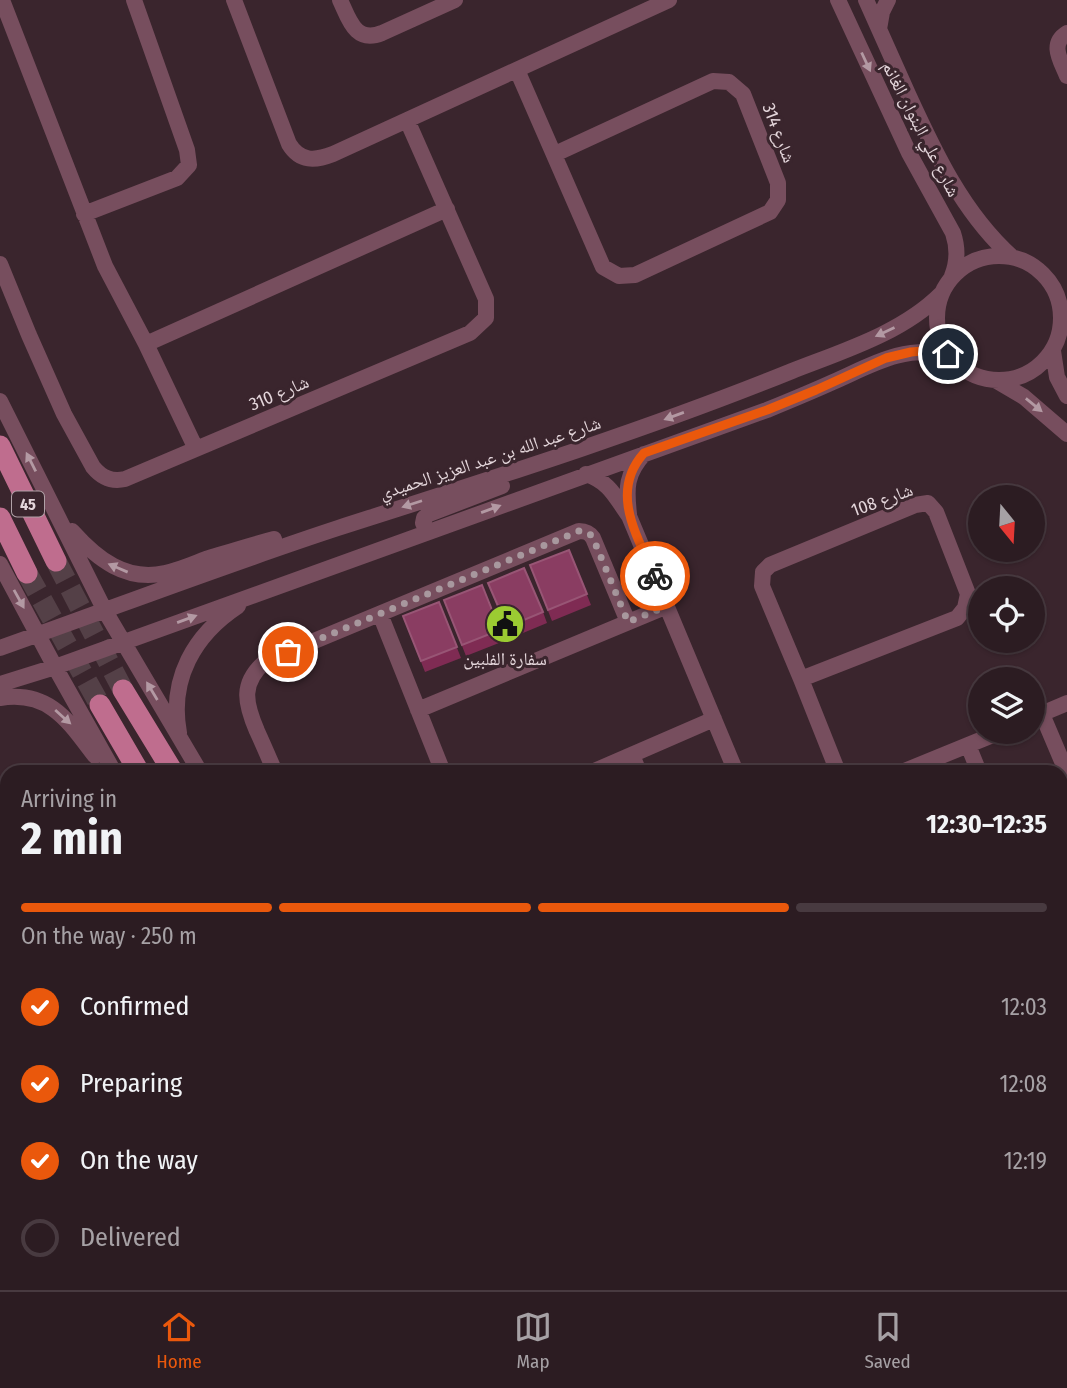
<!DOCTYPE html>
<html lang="en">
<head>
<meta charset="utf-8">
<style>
  :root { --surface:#2c1c22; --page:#34252a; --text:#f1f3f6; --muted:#a6a1a5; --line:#483a40; --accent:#ea580c }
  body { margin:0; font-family:"Fira Sans Condensed","Noto Naskh Arabic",sans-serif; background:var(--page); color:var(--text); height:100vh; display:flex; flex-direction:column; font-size:26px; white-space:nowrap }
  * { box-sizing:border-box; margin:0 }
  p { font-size:23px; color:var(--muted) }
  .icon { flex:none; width:38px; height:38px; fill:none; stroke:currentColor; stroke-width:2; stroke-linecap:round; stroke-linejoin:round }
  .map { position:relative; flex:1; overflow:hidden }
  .drawer { position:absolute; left:0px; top:765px; width:1068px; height:527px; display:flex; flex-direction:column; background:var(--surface); border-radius:21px 21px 0 0; box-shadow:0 2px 5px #0004,0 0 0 2px var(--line) }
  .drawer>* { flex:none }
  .needle { width:46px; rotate:162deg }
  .fabs { position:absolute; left:968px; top:485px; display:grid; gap:14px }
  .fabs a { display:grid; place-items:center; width:77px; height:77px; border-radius:50%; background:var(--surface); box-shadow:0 2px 5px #0004,0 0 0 2px var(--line); font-size:35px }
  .pin { position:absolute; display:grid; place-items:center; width:60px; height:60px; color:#fff; margin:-30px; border:4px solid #fff; border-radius:50%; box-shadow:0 2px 7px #0007 }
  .courier { position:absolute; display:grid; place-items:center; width:70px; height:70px; margin:-35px; border:5px solid #ea580c; border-radius:50%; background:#fff; color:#222; box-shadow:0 2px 9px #0007 }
  .head em { font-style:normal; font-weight:700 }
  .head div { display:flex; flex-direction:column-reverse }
  .head { display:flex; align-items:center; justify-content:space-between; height:119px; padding:0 21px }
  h1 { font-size:46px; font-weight:700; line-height:52px }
  .bar { display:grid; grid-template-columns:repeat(4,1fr); gap:10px 7px; align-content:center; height:84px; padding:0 21px }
  .bar i { height:9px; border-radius:5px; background:var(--line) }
  .bar .selected { background:var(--accent) }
  .bar p { grid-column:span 4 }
  ol { padding:0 21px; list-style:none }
  li { display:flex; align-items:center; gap:21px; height:77px }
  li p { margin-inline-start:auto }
  li .icon { padding:7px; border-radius:50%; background:var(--accent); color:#fff; stroke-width:4 }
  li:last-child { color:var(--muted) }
  li i { width:38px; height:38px; border:4px solid var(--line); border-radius:50% }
  .tabs { display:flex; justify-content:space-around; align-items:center; height:98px; border-top:2px solid var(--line); background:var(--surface); font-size:19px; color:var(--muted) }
  .tabs a { display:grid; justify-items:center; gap:4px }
  .tabs .selected { color:var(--accent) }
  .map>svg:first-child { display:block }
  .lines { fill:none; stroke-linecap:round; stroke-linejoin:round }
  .major-tunnel { stroke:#544047; stroke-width:21; stroke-dasharray:21 10; stroke-linecap:butt }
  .minor { stroke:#774e5e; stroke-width:16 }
  .major { stroke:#bf6d8e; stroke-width:21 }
  .wall { fill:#7f2b53 }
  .shaded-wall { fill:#5f213e }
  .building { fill:#8a3d62; stroke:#985575; stroke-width:2 }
  .oneway { fill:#b399a3 }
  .done { stroke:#a8989e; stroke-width:7; stroke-dasharray:0 12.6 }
  .route { stroke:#ea580c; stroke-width:9 }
  .labels { text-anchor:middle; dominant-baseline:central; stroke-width:6; stroke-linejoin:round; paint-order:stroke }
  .shield { fill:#3a252d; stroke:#b1a1a7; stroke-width:2 }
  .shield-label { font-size:16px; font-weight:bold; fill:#e4d6db }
  .street-label { font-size:18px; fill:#e4d6db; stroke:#3a252d }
  .poi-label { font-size:18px; fill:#e4d6db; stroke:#3a252d }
</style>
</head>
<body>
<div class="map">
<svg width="1067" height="1290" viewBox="0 0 1067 1290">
  <rect width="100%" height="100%" fill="#3a252d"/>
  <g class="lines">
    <path class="major-tunnel" d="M56 561 123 690
      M27 573 100 705"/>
    <path class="minor" d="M2 0 105 266 146 344 196 449
      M234 0 289 144C300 162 315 161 333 154L669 0
      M340 0C349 19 355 44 382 33L455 0
      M838 0 909 153 953 233C958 248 958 261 952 276
      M866 0C880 31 894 63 908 94 935 153 963 213 1012 257
      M879 29 882 12 888 0
      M1067 33C1049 44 1061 61 1067 76
      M517 70 603 267 619 276 635 275 770 212 778 200V183L743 94 729 82 713 81 555 154
      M84 214 177 178 189 165 187 150 134 0
      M937 318a62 62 0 1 1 124 0a62 62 0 1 1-124 0Z
      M0 264 29 335 64 414 93 467C102 478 112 482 125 479L470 333 486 318V299L407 120
      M146 344 447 209
      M1053 351 1057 377 1067 396
      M997 381 1024 397 1067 434
      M0 401 105 611 200 772
      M586 474C611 483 615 497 629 516L736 772
      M629 514C626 488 626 474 644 454
      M72 531C97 559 126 582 165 573 180 570 193 564 206 559 229 552 251 545 274 539
      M427 532 423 523 424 518 429 514 502 486
      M0 564 55 667 114 772
      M380 614 443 772
      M0 648C113 608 225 565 338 528 491 479 644 431 792 371 843 351 902 333 941 294
      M801 679 957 618 965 608 968 594 936 512 928 503 915 505 770 565 763 572 762 586 801 679 838 772
      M0 684 55 667 767 410C789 401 811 392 833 382 874 364 901 346 948 354
      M0 698C50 690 69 722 95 756
      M418 710 667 606
      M1042 714 1067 773
      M1034 717 1067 703
      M179 733C169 679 194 635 238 606
      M968 745 979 772
      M632 755 639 772
      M275 772C269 758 263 744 257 731 245 703 240 683 266 661L579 531C585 531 589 532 593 538L628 622
      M592 772 714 719
      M902 772 1000 732
      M0 890 7 901
      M0 943 7 940
      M1060 969 1067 985
      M0 1044 7 1041
      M0 1202 7 1197
      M1060 1260 1067 1258
      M0 1271 7 1281
      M1060 1276 1067 1273
      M121 1284 125 1290
      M271 1284 274 1290
      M393 1284 397 1290
      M958 1284 960 1290
      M985 1290 998 1284
      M1025 1290 1039 1284"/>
    <path class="major" d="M0 446 56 561
      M0 518 27 573
      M123 690 173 772
      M100 705 139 772
      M466 1284 470 1290
      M521 1284 525 1290"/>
  </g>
  <path class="wall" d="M569 550 591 605 552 621 530 565Z
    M482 585 504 641 466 656 444 600Z
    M492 593 543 612 547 623 511 638Z
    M439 602 461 658 425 672 403 616Z
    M7 954V1019L0 1022V956Z
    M7 1104V1141L0 1130V1108Z
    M40 1284H81L73 1290H44Z
    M141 1284H191L193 1290 195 1288 192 1284H248L251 1290H143Z"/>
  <path class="shaded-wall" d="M7 1161V1177L0 1181V1168Z
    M61 1284H81L73 1290H53Z
    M191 1284 193 1290H183Z
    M195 1284H212L199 1285 201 1290H197Z"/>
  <path class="building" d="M569 550 587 594 548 610 530 565Z
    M524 568 543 612 507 627 488 583Z
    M482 585 500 630 462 645 444 600Z
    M439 602 457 647 421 661 403 616Z
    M7 954V1003L0 1005V956Z
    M7 1104V1137L0 1126V1108Z
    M3 1138 7 1144V1161L3 1163 4 1165 0 1168V1140Z
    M44 1284H61L53 1290H48Z
    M90 1284H99L103 1290H82Z
    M142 1284H191L183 1290H146Z
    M199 1284H248L251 1289 202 1290Z"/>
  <defs><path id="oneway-solid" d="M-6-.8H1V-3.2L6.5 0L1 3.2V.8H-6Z" transform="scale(1.75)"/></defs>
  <g class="oneway">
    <use href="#oneway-solid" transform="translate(866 62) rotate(65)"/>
    <use href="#oneway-solid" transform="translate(885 332) rotate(155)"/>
    <use href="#oneway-solid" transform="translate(1034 405) rotate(39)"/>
    <use href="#oneway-solid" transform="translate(674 416) rotate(160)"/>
    <use href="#oneway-solid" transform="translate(31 462) rotate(-117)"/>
    <use href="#oneway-solid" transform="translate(412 504) rotate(162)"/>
    <use href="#oneway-solid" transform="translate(491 509) rotate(-20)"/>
    <use href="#oneway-solid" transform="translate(118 568) rotate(-157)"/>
    <use href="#oneway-solid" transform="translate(19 599) rotate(61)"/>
    <use href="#oneway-solid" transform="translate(187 619) rotate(-20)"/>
    <use href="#oneway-solid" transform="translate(152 691) rotate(-121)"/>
    <use href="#oneway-solid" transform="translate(63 717) rotate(42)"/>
  </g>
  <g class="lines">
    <path class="done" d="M288 652 579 531C585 531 589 532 593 538L628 622 667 606 655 576"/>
    <path class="route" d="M655 576C637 536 609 492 644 453L767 410 816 390 886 358 911 352 923 351 948 354"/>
  </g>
  <defs>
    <g id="civic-disc" transform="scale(2.0125)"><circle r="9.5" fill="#9bcb32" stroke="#3a252d"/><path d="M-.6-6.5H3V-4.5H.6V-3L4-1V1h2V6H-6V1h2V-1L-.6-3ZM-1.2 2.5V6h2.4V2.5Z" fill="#111"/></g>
  </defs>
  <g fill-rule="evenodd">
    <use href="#civic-disc" x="505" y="624"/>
  </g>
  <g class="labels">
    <rect class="shield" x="12" y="491.5" width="32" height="25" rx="5"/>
    <g class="shield-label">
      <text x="28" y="504">45</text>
    </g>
    <g class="street-label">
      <text transform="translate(921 129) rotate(63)">شارع علي البنوان الغانم</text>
      <text transform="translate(779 133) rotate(69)">شارع 314</text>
      <text transform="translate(279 393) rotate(-23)">شارع 310</text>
      <text transform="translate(490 458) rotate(-18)">شارع عبد الله بن عبد العزيز الحميدي</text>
      <text transform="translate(882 500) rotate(-20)">شارع 108</text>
    </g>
    <g class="poi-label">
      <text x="505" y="659">سفارة الفلبين</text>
    </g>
  </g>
</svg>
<div class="fabs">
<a><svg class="needle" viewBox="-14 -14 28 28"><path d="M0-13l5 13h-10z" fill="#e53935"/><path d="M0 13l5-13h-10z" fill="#a6a1a5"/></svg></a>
<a><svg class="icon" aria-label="locate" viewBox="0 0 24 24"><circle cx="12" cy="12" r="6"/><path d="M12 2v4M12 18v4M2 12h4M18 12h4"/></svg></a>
<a><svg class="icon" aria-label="layers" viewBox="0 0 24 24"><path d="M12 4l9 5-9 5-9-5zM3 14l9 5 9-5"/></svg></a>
</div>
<div class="pin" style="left:288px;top:652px;background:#ea580c"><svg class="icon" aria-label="bag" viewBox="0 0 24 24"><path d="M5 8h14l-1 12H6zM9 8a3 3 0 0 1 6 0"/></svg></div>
<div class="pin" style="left:948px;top:354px;background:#1f2937"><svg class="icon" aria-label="home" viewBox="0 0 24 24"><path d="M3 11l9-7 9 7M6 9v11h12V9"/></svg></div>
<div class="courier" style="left:655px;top:576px"><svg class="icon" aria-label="bike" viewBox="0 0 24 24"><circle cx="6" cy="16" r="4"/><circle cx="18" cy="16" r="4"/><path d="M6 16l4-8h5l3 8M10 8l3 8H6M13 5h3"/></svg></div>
<section class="drawer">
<div class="head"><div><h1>2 min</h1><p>Arriving in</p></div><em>12:30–12:35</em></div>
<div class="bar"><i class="selected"></i><i class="selected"></i><i class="selected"></i><i></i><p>On the way · 250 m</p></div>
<ol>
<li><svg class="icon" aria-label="check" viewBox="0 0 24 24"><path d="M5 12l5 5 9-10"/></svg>Confirmed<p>12:03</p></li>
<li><svg class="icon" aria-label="check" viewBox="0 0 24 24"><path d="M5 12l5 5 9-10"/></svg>Preparing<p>12:08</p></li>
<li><svg class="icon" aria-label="check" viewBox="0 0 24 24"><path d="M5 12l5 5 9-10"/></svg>On the way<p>12:19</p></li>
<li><i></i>Delivered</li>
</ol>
</section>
</div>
<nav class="tabs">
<a class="selected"><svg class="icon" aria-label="home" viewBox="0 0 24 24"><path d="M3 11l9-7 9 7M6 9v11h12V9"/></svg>Home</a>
<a><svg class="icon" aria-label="map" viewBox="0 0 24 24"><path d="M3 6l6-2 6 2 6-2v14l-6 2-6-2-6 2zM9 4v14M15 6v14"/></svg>Map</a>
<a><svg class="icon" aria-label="saved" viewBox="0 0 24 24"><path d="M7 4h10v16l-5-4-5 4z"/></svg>Saved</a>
</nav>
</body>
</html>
